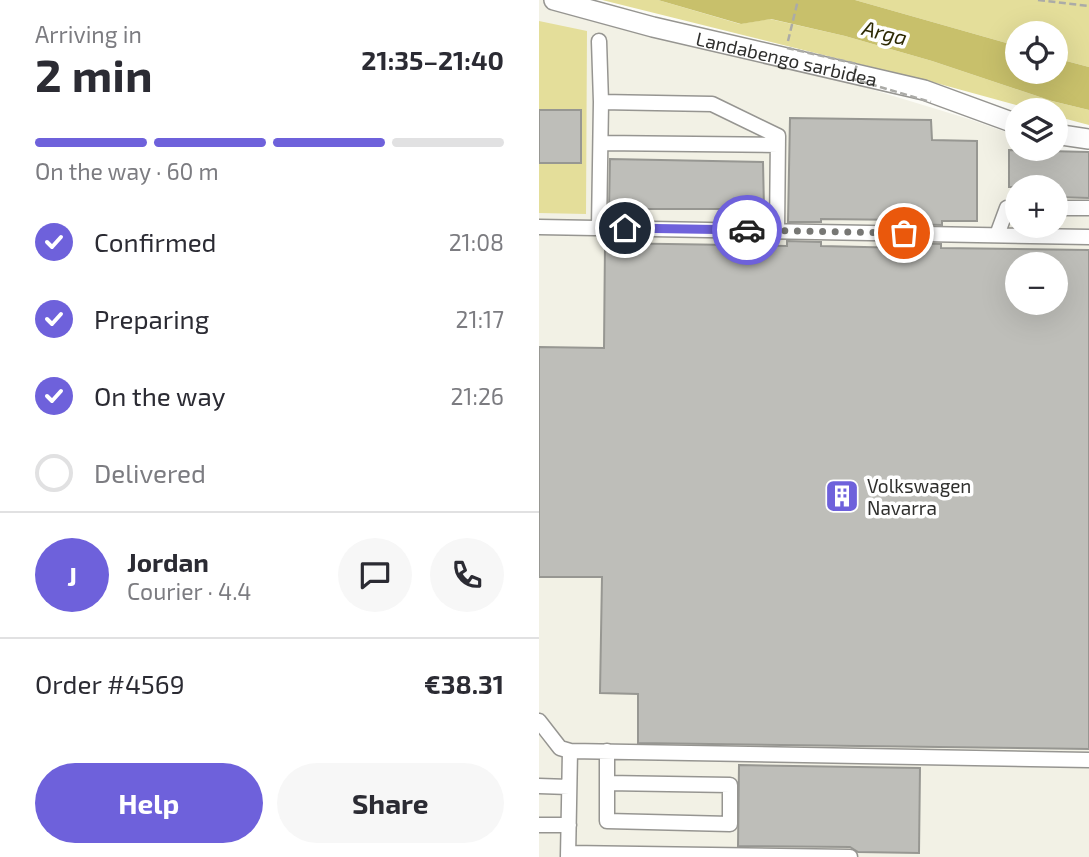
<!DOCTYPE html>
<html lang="en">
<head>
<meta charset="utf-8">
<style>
  :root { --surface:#fff; --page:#f7f7f7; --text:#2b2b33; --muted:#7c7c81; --line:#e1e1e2; --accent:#6e61db }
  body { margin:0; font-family:"Exo 2",sans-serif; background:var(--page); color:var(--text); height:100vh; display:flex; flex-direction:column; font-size:26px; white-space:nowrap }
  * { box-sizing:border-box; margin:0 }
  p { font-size:23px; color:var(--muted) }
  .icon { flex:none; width:38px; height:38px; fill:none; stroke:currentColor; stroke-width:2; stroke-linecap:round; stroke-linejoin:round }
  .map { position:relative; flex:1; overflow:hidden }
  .details { display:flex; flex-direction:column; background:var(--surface); width:539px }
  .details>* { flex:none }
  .tools { position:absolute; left:466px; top:21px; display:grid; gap:14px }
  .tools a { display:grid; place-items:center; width:63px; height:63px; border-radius:50%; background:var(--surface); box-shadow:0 7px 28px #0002; font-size:35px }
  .pin { position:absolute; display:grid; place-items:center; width:60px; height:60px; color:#fff; margin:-30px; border:4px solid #fff; border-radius:50%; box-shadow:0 2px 7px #0007 }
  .courier { position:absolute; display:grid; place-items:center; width:70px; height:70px; margin:-35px; border:5px solid #6e61db; border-radius:50%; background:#fff; color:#222; box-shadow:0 2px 9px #0007 }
  .overview em { font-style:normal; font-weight:700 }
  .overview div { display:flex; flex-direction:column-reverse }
  .overview { display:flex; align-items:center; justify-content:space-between; height:119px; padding:0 35px }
  h1 { font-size:46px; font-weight:700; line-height:52px }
  .bar { display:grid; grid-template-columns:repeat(4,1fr); gap:10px 7px; align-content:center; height:84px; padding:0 35px }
  .bar i { height:9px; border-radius:5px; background:var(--line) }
  .bar .current { background:var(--accent) }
  .bar p { grid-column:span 4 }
  .line { display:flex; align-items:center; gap:18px; padding:0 35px; border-top:2px solid var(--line) }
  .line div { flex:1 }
  .round { display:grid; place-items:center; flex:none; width:74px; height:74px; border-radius:37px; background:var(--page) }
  ol { padding:0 35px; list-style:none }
  li { display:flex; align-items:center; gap:21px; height:77px }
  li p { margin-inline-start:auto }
  li .icon { padding:7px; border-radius:50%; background:var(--accent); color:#fff; stroke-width:4 }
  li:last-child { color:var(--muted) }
  li i { width:38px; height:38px; border:4px solid var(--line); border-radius:50% }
  .action { display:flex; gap:14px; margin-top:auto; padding:14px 35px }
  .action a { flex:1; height:80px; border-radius:42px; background:var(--accent); color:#fff; font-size:28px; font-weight:700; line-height:80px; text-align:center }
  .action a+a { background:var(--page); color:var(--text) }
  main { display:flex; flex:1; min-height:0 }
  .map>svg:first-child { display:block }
  .built { fill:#f2f1e5; fill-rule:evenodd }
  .green { fill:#e4de9a }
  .water { fill:#c8c06b }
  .building { fill:#bebeb9; stroke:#979792; stroke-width:2; fill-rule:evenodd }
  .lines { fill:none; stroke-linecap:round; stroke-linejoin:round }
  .minor-casing { stroke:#969591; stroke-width:17 }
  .highway-casing { stroke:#969591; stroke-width:22 }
  .path { stroke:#ababa7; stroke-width:2.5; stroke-dasharray:7 3.5; stroke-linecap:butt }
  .minor { stroke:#fff; stroke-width:14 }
  .highway { stroke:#fff; stroke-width:19 }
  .path-bridge { stroke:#ababa7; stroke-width:2.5; stroke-dasharray:7 3.5; stroke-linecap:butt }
  .done { stroke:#777774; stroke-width:7; stroke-dasharray:0 12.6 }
  .route { stroke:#6e61db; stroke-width:9 }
  .labels { text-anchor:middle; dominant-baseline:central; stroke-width:7; stroke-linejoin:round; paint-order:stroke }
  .street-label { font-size:19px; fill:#2f2f2d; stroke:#fff }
  .poi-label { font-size:19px; fill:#2f2f2d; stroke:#fff; text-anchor:start }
  .water-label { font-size:21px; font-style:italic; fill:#2f2b05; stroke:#fff }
</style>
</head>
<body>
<main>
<section class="details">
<div class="overview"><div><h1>2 min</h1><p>Arriving in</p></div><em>21:35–21:40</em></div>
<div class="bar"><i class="current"></i><i class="current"></i><i class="current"></i><i></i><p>On the way · 60 m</p></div>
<ol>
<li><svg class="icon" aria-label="check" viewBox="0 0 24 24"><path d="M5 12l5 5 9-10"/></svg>Confirmed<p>21:08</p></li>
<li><svg class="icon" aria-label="check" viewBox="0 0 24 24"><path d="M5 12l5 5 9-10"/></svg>Preparing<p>21:17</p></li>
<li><svg class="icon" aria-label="check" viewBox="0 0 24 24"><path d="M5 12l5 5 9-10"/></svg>On the way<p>21:26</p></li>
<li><i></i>Delivered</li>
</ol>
<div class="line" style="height:126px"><b class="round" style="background:var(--accent);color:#fff">J</b><div><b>Jordan</b><p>Courier · 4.4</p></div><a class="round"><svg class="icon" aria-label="chat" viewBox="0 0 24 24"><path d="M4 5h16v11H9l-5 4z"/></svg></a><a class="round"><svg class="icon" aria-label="phone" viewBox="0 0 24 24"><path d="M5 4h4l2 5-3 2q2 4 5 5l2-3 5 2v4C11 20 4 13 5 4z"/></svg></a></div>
<div class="line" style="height:91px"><div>Order #4569</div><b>€38.31</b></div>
<div class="action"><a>Help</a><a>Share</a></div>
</section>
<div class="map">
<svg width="550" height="857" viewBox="0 0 550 857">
  <rect width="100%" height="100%" fill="#fcfcf7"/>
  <path class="built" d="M0 0H39L430 119 478 136V149L550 152V857H0ZM478 187H516V226H478ZM478 264H516V303H478Z"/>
  <path class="green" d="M63 0H119L201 24 231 19 306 36 393 61 513 101 550 110V125L516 116V110H495L397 83Z
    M316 0H550V67L516 58V33H478V46Z
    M0 21 48 31 47 214 0 213Z"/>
  <path class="water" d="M119 0H316L478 46V72H516V58L550 67V110L513 101 393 61 306 36 232 19 202 24Z"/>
  <path class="building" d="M0 110H42V163H0Z
    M251 118 392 120 393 140 438 141V221H403V225L369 224V220L282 219V222H249Z
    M470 150 550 152V198L516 197V187H470Z
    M71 159 224 162 225 209H70Z
    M248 241 282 242V246L368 248V243L402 244V248L550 250V749L99 743V694L61 693 63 577H0V347L65 348 66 243 248 246ZM478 264H516V303H478Z
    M200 765 381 768 380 853 319 852 311 847 199 846Z"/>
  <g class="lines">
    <g class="minor-casing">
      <path id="minor" d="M60 41 62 102 60 228
        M62 102 173 104 239 136 238 231
        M62 143 239 145
        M516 208H550
        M0 227 550 237
        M458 235 468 208H478
        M0 721 21 748 31 751 550 760
        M68 783 191 785V824L68 821V751
        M0 786 30 787
        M0 825H30
        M30 853 311 857
        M29 857 31 751"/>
    </g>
    <g class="highway-casing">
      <g id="highway">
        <path id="s1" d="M15 0 114 27 385 90 478 124"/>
        <path d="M516 134 550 139"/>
      </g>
    </g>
    <path class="path" d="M499 0 550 6
      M249 41 259 0"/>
    <use href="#minor" class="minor"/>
    <use href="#highway" class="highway"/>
    <path class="path-bridge" d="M248 48 318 64 314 79 392 102"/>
  </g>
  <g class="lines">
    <path class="done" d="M208 230 365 233"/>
    <path class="route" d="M86 228 208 230"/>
  </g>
  <defs>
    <g id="building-square" transform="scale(1.75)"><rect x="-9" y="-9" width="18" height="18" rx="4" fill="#6e61db" stroke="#fff"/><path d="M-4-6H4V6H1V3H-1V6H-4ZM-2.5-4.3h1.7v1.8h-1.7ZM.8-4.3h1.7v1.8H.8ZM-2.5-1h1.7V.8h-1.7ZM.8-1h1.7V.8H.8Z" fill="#fff"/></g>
  </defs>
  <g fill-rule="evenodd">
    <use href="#building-square" x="303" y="496"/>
  </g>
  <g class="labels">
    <g class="street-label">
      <text stroke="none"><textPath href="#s1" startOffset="240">Landabengo sarbidea</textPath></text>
    </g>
    <g class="poi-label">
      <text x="328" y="485">Volkswagen<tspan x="328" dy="22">Navarra</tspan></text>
    </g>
    <g class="water-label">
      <text transform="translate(346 32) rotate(14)">Arga</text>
    </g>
  </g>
</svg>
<div class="tools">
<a><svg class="icon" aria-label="locate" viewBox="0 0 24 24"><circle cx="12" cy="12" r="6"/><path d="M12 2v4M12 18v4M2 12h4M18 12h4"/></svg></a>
<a><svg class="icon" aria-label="layers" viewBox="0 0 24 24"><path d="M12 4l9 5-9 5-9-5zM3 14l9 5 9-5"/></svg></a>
<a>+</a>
<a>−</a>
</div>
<div class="pin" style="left:365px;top:233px;background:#ea580c"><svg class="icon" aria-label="bag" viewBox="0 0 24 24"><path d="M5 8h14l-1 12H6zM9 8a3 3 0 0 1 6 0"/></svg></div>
<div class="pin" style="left:86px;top:228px;background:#1f2937"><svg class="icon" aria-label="home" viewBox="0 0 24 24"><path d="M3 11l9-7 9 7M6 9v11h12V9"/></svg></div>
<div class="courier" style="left:208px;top:230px"><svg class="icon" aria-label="car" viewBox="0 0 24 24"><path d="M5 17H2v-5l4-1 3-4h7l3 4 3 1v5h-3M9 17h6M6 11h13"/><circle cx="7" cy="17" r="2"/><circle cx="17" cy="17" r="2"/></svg></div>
</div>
</main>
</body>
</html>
